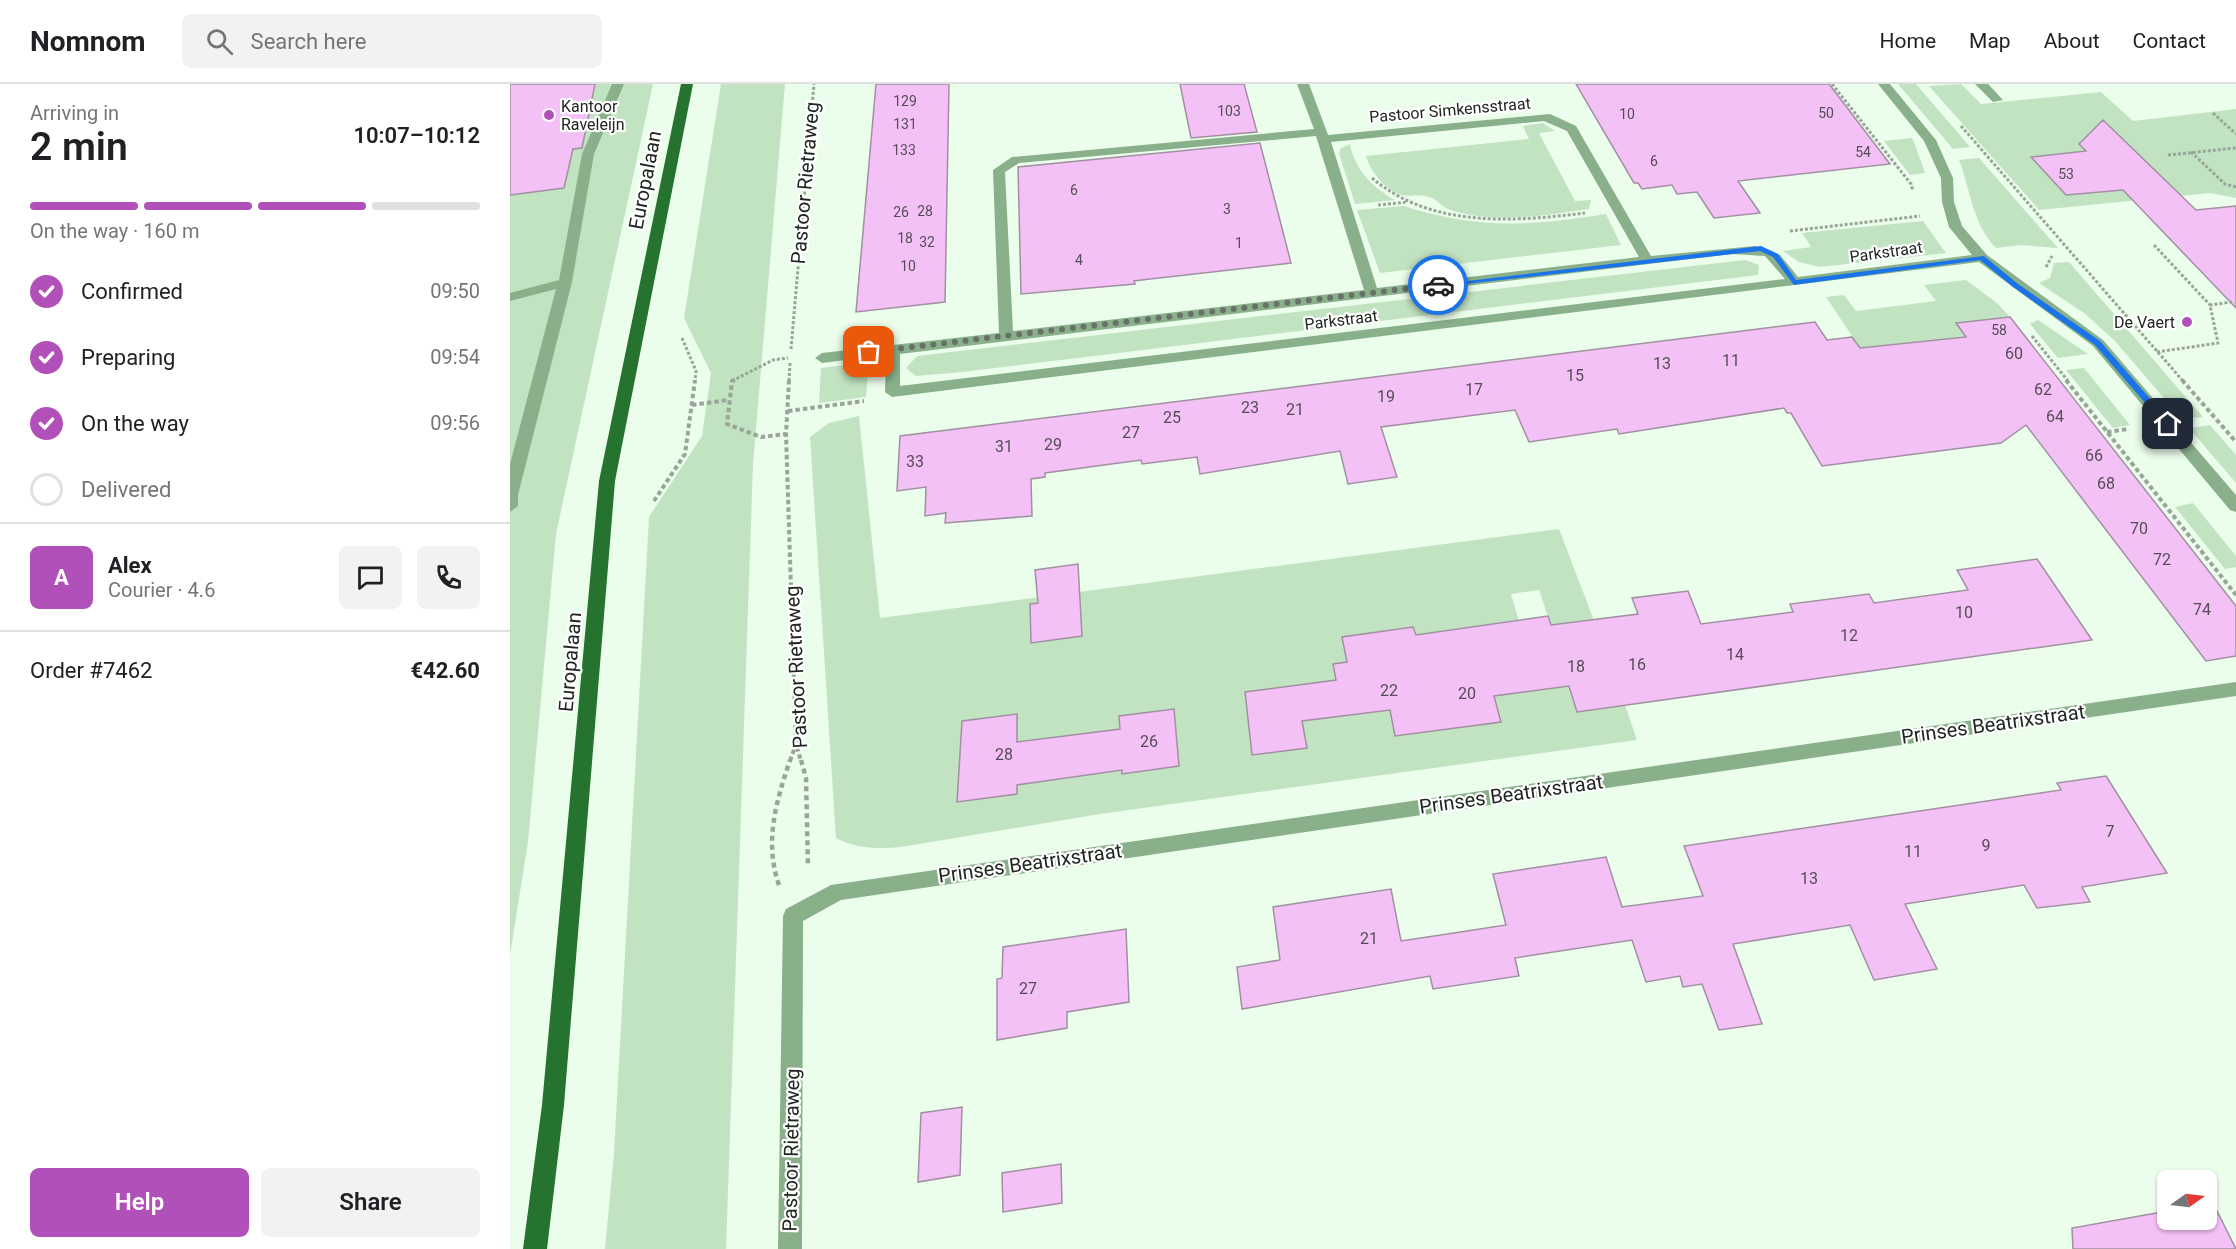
<!DOCTYPE html>
<html lang="en">
<head>
<meta charset="utf-8">
<style>
  :root { --surface:#fff; --page:#f2f2f2; --text:#202124; --muted:#757577; --line:#e0e0e0; --accent:#b150b8 }
  body { margin:0; font-family:Roboto,sans-serif; background:var(--page); color:var(--text); height:100vh; display:flex; flex-direction:column; font-size:22px; white-space:nowrap }
  * { box-sizing:border-box; margin:0 }
  p { font-size:20px; color:var(--muted) }
  .icon { flex:none; width:33px; height:33px; fill:none; stroke:currentColor; stroke-width:2; stroke-linecap:round; stroke-linejoin:round }
  .map { position:relative; flex:1; overflow:hidden }
  .side { display:flex; flex-direction:column; background:var(--surface); width:510px }
  .side>* { flex:none }
  .needle { width:39px; rotate:76deg }
  .fabs { position:absolute; left:1647px; top:1086px; display:grid; gap:12px }
  .fabs a { display:grid; place-items:center; width:60px; height:60px; border-radius:9px; background:var(--surface); box-shadow:0 2px 4px #0004; font-size:30px }
  .pin { position:absolute; display:grid; place-items:center; width:51px; height:51px; color:#fff; margin:-26px; border-radius:12px; box-shadow:0 3px 9px #0006 }
  .courier { position:absolute; display:grid; place-items:center; width:60px; height:60px; margin:-30px; border:4px solid #1a73e8; border-radius:50%; background:#fff; color:#222; box-shadow:0 2px 8px #0007 }
  .summary em { font-style:normal; font-weight:600 }
  .summary div { display:flex; flex-direction:column-reverse }
  .summary { display:flex; align-items:center; justify-content:space-between; height:102px; padding:0 30px }
  h1 { font-size:39px; font-weight:600; line-height:45px }
  .bar { display:grid; grid-template-columns:repeat(4,1fr); gap:9px 6px; align-content:center; height:72px; padding:0 30px }
  .bar i { height:8px; border-radius:4px; background:var(--line) }
  .bar .active { background:var(--accent) }
  .bar p { grid-column:span 4 }
  .line { display:flex; align-items:center; gap:15px; padding:0 30px; border-top:2px solid var(--line) }
  .line div { flex:1 }
  .round { display:grid; place-items:center; flex:none; width:63px; height:63px; border-radius:9px; background:var(--page) }
  ol { padding:0 30px; list-style:none }
  li { display:flex; align-items:center; gap:18px; height:66px }
  li p { margin-inline-start:auto }
  li .icon { padding:6px; border-radius:50%; background:var(--accent); color:#fff; stroke-width:4 }
  li:last-child { color:var(--muted) }
  li i { width:33px; height:33px; border:3px solid var(--line); border-radius:50% }
  .cta { display:flex; gap:12px; margin-top:auto; padding:12px 30px }
  .cta a { flex:1; height:69px; border-radius:9px; background:var(--accent); color:#fff; font-size:24px; font-weight:600; line-height:69px; text-align:center }
  .cta a+a { background:var(--page); color:var(--text) }
  header { display:flex; align-items:center; gap:36px; box-sizing:border-box; height:84px; padding:0 30px; background:var(--surface); border-bottom:2px solid var(--line) }
  header strong { font-size:28px }
  nav { display:flex; gap:33px; margin-inline-start:auto; font-size:21px }
  .search { width:420px; height:54px; background:var(--page); display:flex; align-items:center; gap:15px; box-sizing:border-box; padding:0 21px; border-radius:9px; color:var(--muted); font-size:22px }
  main { display:flex; flex:1; min-height:0 }
  .map>svg:first-child { display:block }
  .green { fill:#c2e3c2; fill-rule:evenodd }
  .building { fill:#f4c1f6; stroke:#a090a1; stroke-width:1.5 }
  .lines { fill:none; stroke-linecap:round; stroke-linejoin:round }
  .path-far2 { stroke:#98a598; stroke-width:3; stroke-dasharray:3 2; stroke-linecap:butt }
  .path-far1 { stroke:#98a598; stroke-width:4; stroke-dasharray:4.5 3; stroke-linecap:butt }
  .path { stroke:#98a598; stroke-width:4.5; stroke-dasharray:5 4; stroke-linecap:butt }
  .minor { fill:#8ab08b; fill-rule:evenodd }
  .major { fill:#25732f; fill-rule:evenodd }
  .route { fill:#1a73e8 }
  .done { stroke:#677167; stroke-width:6; stroke-dasharray:0 10.8 }
  .poi-dot { fill:#b150b8; stroke:#fff; stroke-width:2 }
  .labels { text-anchor:middle; dominant-baseline:central; stroke-width:4.5; stroke-linejoin:round; paint-order:stroke }
  .far-number-label { font-size:14px; fill:#554d56 }
  .far-poi-label { font-size:16px; fill:#202620; stroke:#fff; text-anchor:start }
  .far-street-label { font-size:16px; fill:#202620; stroke:#fff }
  .number-label { font-size:16px; fill:#554d56 }
  .street-label { font-size:20px; fill:#202620; stroke:#fff }
</style>
</head>
<body>
<header>
<strong>Nomnom</strong>
<div class="search"><svg class="icon" aria-label="search" viewBox="0 0 24 24"><circle cx="10" cy="10" r="6"/><path d="M15 15l6 6"/></svg>Search here</div>
<nav><a>Home</a><a>Map</a><a>About</a><a>Contact</a></nav>
</header>
<main>
<section class="side">
<div class="summary"><div><h1>2 min</h1><p>Arriving in</p></div><em>10:07–10:12</em></div>
<div class="bar"><i class="active"></i><i class="active"></i><i class="active"></i><i></i><p>On the way · 160 m</p></div>
<ol>
<li><svg class="icon" aria-label="check" viewBox="0 0 24 24"><path d="M5 12l5 5 9-10"/></svg>Confirmed<p>09:50</p></li>
<li><svg class="icon" aria-label="check" viewBox="0 0 24 24"><path d="M5 12l5 5 9-10"/></svg>Preparing<p>09:54</p></li>
<li><svg class="icon" aria-label="check" viewBox="0 0 24 24"><path d="M5 12l5 5 9-10"/></svg>On the way<p>09:56</p></li>
<li><i></i>Delivered</li>
</ol>
<div class="line" style="height:108px"><b class="round" style="background:var(--accent);color:#fff">A</b><div><b>Alex</b><p>Courier · 4.6</p></div><a class="round"><svg class="icon" aria-label="chat" viewBox="0 0 24 24"><path d="M4 5h16v11H9l-5 4z"/></svg></a><a class="round"><svg class="icon" aria-label="phone" viewBox="0 0 24 24"><path d="M5 4h4l2 5-3 2q2 4 5 5l2-3 5 2v4C11 20 4 13 5 4z"/></svg></a></div>
<div class="line" style="height:78px"><div>Order #7462</div><b>€42.60</b></div>
<div class="cta"><a>Help</a><a>Share</a></div>
</section>
<div class="map">
<svg width="1726" height="1165" viewBox="0 0 1726 1165">
  <rect width="100%" height="100%" fill="#ebfdeb"/>
  <path class="green" d="M0 0H143L46 450 18 758 0 871Z
    M211 0H275L243 380 216 1165H95L104 1070 139 433 192 352 201 289 174 234Z
    M1388 0H1406L1460 63 1443 65Z
    M1451 0 1471 20 1591 8 1623 37 1726 25V114L1700 109 1529 126 1419 2Z
    M1033 39 1045 47 1029 49 1065 117 1081 116 1079 125C1038 131 979 141 938 125 931 122 927 115 919 113 910 110 900 113 892 111 875 106 860 87 856 72L1019 55 1013 42Z
    M1402 54 1404 58 1415 89 1400 91 1374 57Z
    M840 60C845 86 863 104 885 116L845 120 829 69 831 64Z
    M1469 74 1548 164 1511 161 1486 164C1462 139 1461 107 1449 76Z
    M894 122C969 146 1020 142 1096 130L1111 161 870 189 847 126Z
    M1413 137 1436 169 1310 183 1289 178 1273 167 1301 163 1292 149Z
    M1235 176 1249 181 1248 191 452 288 406 292 396 284 407 272Z
    M1559 178 1693 333 1672 335 1604 256 1574 229 1529 199 1540 194 1544 179Z
    M1456 196 1487 219 1500 233 1447 239 1456 253 1356 273 1316 213 1334 211 1346 227 1426 217 1414 201Z
    M1528 236 1578 270 1548 274 1520 240Z
    M359 278 356 313 309 319 311 284Z
    M1574 284 1620 341 1603 344 1556 286Z
    M349 332 370 534 1049 445 1088 547 1041 541 1029 506 1001 510 1012 548 1052 603 1059 602 1067 627 1115 621 1127 656 590 730 391 763C368 765 347 765 326 754L300 353 319 339ZM1006 536 1025 589 972 542ZM974 574 991 638 886 652 876 609 837 578Z
    M1700 341 1726 371V399L1679 344Z
    M1683 419 1726 472V483L1715 485 1665 423Z"/>
  <path class="building" d="M0 0H85L72 64 63 65 54 104 0 111Z
    M366 0H439L435 218 346 228Z
    M670 0H734L747 48 681 54Z
    M1066 0H1319L1380 80 1228 97 1250 129 1204 134 1187 108 1167 110 1162 101 1132 105 1128 99H1124Z
    M1593 36 1686 126 1726 122V224L1613 106 1556 111 1521 73 1576 67 1569 60Z
    M750 59 781 179 640 195 624 197 625 200 511 210 508 83Z
    M1500 233 1726 522V572L1696 577 1516 341 1491 359 1312 382 1281 329H1277L1274 324 1109 350 1107 345 1019 358 1005 326 871 343 887 393 838 400 830 367 690 390 687 373 632 380 631 376 535 389V393L521 395 522 432 435 439 436 429 415 432 416 403 387 407 390 352 1305 238 1317 256 1342 253 1350 264 1456 253 1446 239Z
    M1527 475 1582 556 1067 628 1059 602 984 612 991 638 885 652 880 626 792 637 797 664 742 671 735 608 826 596 823 580 837 578 832 553 903 543 906 551 1038 532 1041 541 1128 530 1122 514 1178 507 1191 540 1283 528 1280 520 1359 510 1364 519 1458 506 1447 486Z
    M568 480 572 552 521 559 520 520 528 519 525 486Z
    M664 625 669 682 612 690V686L507 701V710L447 718 452 637 507 630V658L610 645 609 632Z
    M1596 692 1657 789 1572 803 1580 818 1527 824 1514 801 1395 820 1427 885 1364 896 1340 841 1223 860 1252 940 1209 946 1192 900 1173 903 1170 892 1136 898 1122 856 1005 874 1009 892 923 905 920 892 732 925 727 883 770 876 763 823 881 805 891 857 944 849 996 841 983 790 1096 773 1112 823 1193 812 1174 762 1551 706 1547 699Z
    M616 845 619 918 557 928V944L487 956V895L492 894 493 863Z
    M452 1023 450 1091 408 1098 411 1029Z
    M551 1080 552 1119 493 1128 492 1089Z
    M1703 1119 1726 1165H1563L1562 1144 1658 1127V1136H1696V1120Z"/>
  <g class="lines">
    <path class="path-far2" d="M1322 0 1401 100 1403 107
      M1703 29 1726 50
      M1451 42 1673 297
      M1681 68 1715 100 1726 103
      M1658 71 1726 64
      M862 94C921 144 1002 138 1075 129
      M868 121 897 118
      M1280 147 1410 132
      M1644 161 1700 221
      M1536 183 1542 172
      M1522 252 1558 297
      M172 254 186 287 185 297
      M281 265 304 0
      M1647 268 1708 259 1700 221 1722 218
      M222 297 263 276 278 274
      M279 297 280 279"/>
    <path class="path-far1" d="M225 296 222 297 217 340 251 353 276 350
      M279 296 276 350 286 660 291 677
      M1556 296 1726 511
      M1672 296 1726 358
      M182 321 218 316
      M278 327 354 317
      M1597 348 1618 345
      M144 417 175 370 185 296
      M280 677 286 660"/>
    <path class="path" d="M291 676 296 694 298 783
      M269 801C254 758 266 718 280 676"/>
    <path class="minor" d="M102 0H114L84 70 62 198 8 411V422L0 428V380L46 205 0 217V209L49 196 72 70Z
      M787 0H799L818 51 1040 30 1066 42 1141 172 1245 162 1270 171 1288 193 1462 171 1439 143 1432 118 1431 94 1414 57 1368 0H1380L1426 56 1443 94 1444 118 1452 142 1477 171 1593 256 1726 411V428L1720 426 1583 262 1469 178 382 313 375 308 376 271 312 279 305 274 312 269 489 249 483 86 502 73 804 45ZM1034 37 1057 47 1129 173 867 204 821 58ZM806 52 854 206 503 247 495 88 509 79ZM1222 170 1255 172 1275 195 390 302V270Z
      M1465 0H1478L1493 16 1483 18Z
      M1726 598V612L331 816 293 837 292 1165H268L273 832 276 825 321 801Z"/>
    <path class="major" d="M171 0H183L105 397 54 1021 37 1165H13L32 1021 89 397Z"/>
  </g>
  <path class="route" d="M1251 162 1268 170 1286 196 1474 172 1508 200 1590 257 1662 340 1655 342 1585 261 1503 203 1470 176 1284 201 1263 173 1250 167 928 203 924 201Z"/>
  <g class="lines">
    <path class="done" d="M359 268 928 201"/>
  </g>
  <g class="poi-dot">
    <circle cx="39" cy="31" r="6"/>
    <circle cx="1677" cy="238" r="6"/>
  </g>
  <g class="labels">
    <g class="far-number-label">
      <text x="395" y="17">129</text>
      <text x="719" y="27">103</text>
      <text x="1316" y="29">50</text>
      <text x="1117" y="30">10</text>
      <text x="395" y="40">131</text>
      <text x="394" y="66">133</text>
      <text x="1353" y="68">54</text>
      <text x="1144" y="77">6</text>
      <text x="1556" y="90">53</text>
      <text x="564" y="106">6</text>
      <text x="717" y="125">3</text>
      <text x="415" y="127">28</text>
      <text x="391" y="128">26</text>
      <text x="395" y="154">18</text>
      <text x="417" y="158">32</text>
      <text x="729" y="159">1</text>
      <text x="569" y="176">4</text>
      <text x="398" y="182">10</text>
      <text x="1489" y="246">58</text>
    </g>
    <g class="far-poi-label">
      <text x="51" y="22">Kantoor<tspan x="51" dy="18">Raveleijn</tspan></text>
      <text x="1665" y="238" text-anchor="end">De Vaert</text>
    </g>
    <g class="far-street-label">
      <text transform="translate(940 26) rotate(-5)">Pastoor Simkensstraat</text>
      <text transform="translate(1376 168) rotate(-8)">Parkstraat</text>
      <text transform="translate(831 236) rotate(-7)">Parkstraat</text>
    </g>
    <g class="number-label">
      <text x="1504" y="269">60</text>
      <text x="1221" y="276">11</text>
      <text x="1152" y="279">13</text>
      <text x="1065" y="291">15</text>
      <text x="964" y="305">17</text>
      <text x="1533" y="305">62</text>
      <text x="876" y="312">19</text>
      <text x="740" y="323">23</text>
      <text x="785" y="325">21</text>
      <text x="1545" y="332">64</text>
      <text x="662" y="333">25</text>
      <text x="621" y="348">27</text>
      <text x="543" y="360">29</text>
      <text x="494" y="362">31</text>
      <text x="1584" y="371">66</text>
      <text x="405" y="377">33</text>
      <text x="1596" y="399">68</text>
      <text x="1629" y="444">70</text>
      <text x="1652" y="475">72</text>
      <text x="1692" y="525">74</text>
      <text x="1454" y="528">10</text>
      <text x="1339" y="551">12</text>
      <text x="1225" y="570">14</text>
      <text x="1127" y="580">16</text>
      <text x="1066" y="582">18</text>
      <text x="879" y="606">22</text>
      <text x="957" y="609">20</text>
      <text x="639" y="657">26</text>
      <text x="494" y="670">28</text>
      <text x="1600" y="747">7</text>
      <text x="1476" y="761">9</text>
      <text x="1403" y="767">11</text>
      <text x="1299" y="794">13</text>
      <text x="859" y="854">21</text>
      <text x="518" y="904">27</text>
    </g>
    <g class="street-label">
      <text transform="translate(135 96) rotate(-79)">Europalaan</text>
      <text transform="translate(295 99) rotate(-85)">Pastoor Rietraweg</text>
      <text transform="translate(60 578) rotate(-85)">Europalaan</text>
      <text transform="translate(286 583) rotate(-93)">Pastoor Rietraweg</text>
      <text transform="translate(1483 640) rotate(-8)">Prinses Beatrixstraat</text>
      <text transform="translate(1001 710) rotate(-8)">Prinses Beatrixstraat</text>
      <text transform="translate(520 779) rotate(-8)">Prinses Beatrixstraat</text>
      <text transform="translate(281 1066) rotate(-89)">Pastoor Rietraweg</text>
    </g>
  </g>
</svg>
<div class="fabs">
<a><svg class="needle" viewBox="-14 -14 28 28"><path d="M0-13l5 13h-10z" fill="#e53935"/><path d="M0 13l5-13h-10z" fill="#757577"/></svg></a>
</div>
<div class="pin" style="left:359px;top:268px;background:#ea580c"><svg class="icon" aria-label="bag" viewBox="0 0 24 24"><path d="M5 8h14l-1 12H6zM9 8a3 3 0 0 1 6 0"/></svg></div>
<div class="pin" style="left:1658px;top:340px;background:#1f2937"><svg class="icon" aria-label="home" viewBox="0 0 24 24"><path d="M3 11l9-7 9 7M6 9v11h12V9"/></svg></div>
<div class="courier" style="left:928px;top:201px"><svg class="icon" aria-label="car" viewBox="0 0 24 24"><path d="M5 17H2v-5l4-1 3-4h7l3 4 3 1v5h-3M9 17h6M6 11h13"/><circle cx="7" cy="17" r="2"/><circle cx="17" cy="17" r="2"/></svg></div>
</div>
</main>
</body>
</html>
